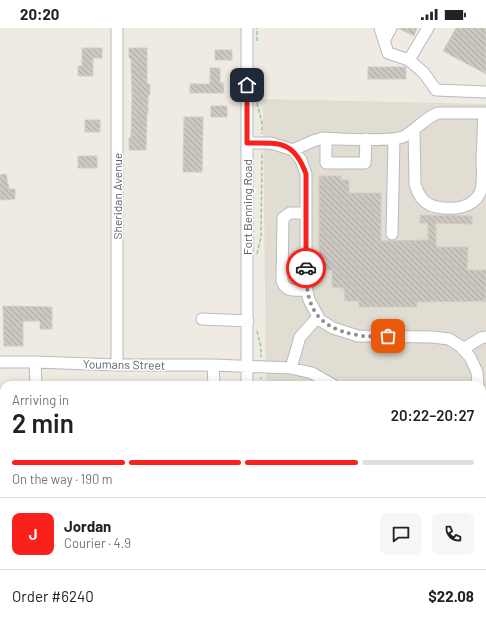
<!DOCTYPE html>
<html lang="en">
<head>
<meta charset="utf-8">
<style>
  :root { --surface:#fff; --page:#f6f6f6; --text:#222; --muted:#767676; --line:#e0e0e0; --accent:#fa201c }
  body { margin:0; font-family:Barlow,sans-serif; background:var(--page); color:var(--text); height:100vh; display:flex; flex-direction:column; font-size:15px; white-space:nowrap }
  * { box-sizing:border-box; margin:0 }
  p { font-size:13px; color:var(--muted) }
  .icon { flex:none; width:22px; height:22px; fill:none; stroke:currentColor; stroke-width:2; stroke-linecap:round; stroke-linejoin:round }
  .map { position:relative; flex:1; overflow:hidden }
  .drawer { position:absolute; left:0px; top:353px; width:486px; height:248px; display:flex; flex-direction:column; background:var(--surface); border-radius:12px 12px 0 0; box-shadow:0 2px 10px #0003 }
  .drawer>* { flex:none }
  .pin { position:absolute; display:grid; place-items:center; width:34px; height:34px; color:#fff; margin:-17px; border-radius:8px; box-shadow:0 2px 6px #0006 }
  .courier { position:absolute; display:grid; place-items:center; width:40px; height:40px; margin:-20px; border:3px solid #fa201c; border-radius:50%; background:#fff; color:#222; box-shadow:0 1px 5px #0007 }
  .overview em { font-style:normal; font-weight:600 }
  .overview div { display:flex; flex-direction:column-reverse }
  .overview { display:flex; align-items:center; justify-content:space-between; height:68px; padding:0 12px }
  h1 { font-size:26px; font-weight:600; line-height:30px }
  .bar { display:grid; grid-template-columns:repeat(4,1fr); gap:6px 4px; align-content:center; height:48px; padding:0 12px }
  .bar i { height:5px; border-radius:3px; background:var(--line) }
  .bar .selected { background:var(--accent) }
  .bar p { grid-column:span 4 }
  .line { display:flex; align-items:center; gap:10px; padding:0 12px; border-top:1px solid var(--line) }
  .line div { flex:1 }
  .round { display:grid; place-items:center; flex:none; width:42px; height:42px; border-radius:8px; background:var(--page) }
  .status { display:flex; justify-content:space-between; align-items:center; height:28px; padding:0 20px; background:var(--surface); direction:ltr }
  .status svg { height:11px; fill:currentColor }
  .map>svg:first-child { display:block }
  .education { fill:#e1ddd2 }
  .building { fill:url(#building-back-hatch); stroke:#d4ccbf }
  .lines { fill:none; stroke-linecap:round; stroke-linejoin:round }
  .minor-casing { stroke:#b7bbc0; stroke-width:13 }
  .path { stroke:#94caa0; stroke-width:1.5; stroke-dasharray:4 2; stroke-linecap:butt }
  .minor { stroke:#fff; stroke-width:11 }
  .done { stroke:#8e9090; stroke-width:4; stroke-dasharray:0 7.2 }
  .route { stroke:#fa201c; stroke-width:5 }
  .labels { text-anchor:middle; dominant-baseline:central; stroke-width:3; stroke-linejoin:round; paint-order:stroke }
  .street-label { font-size:12px; fill:#5a5f64; stroke:#fff }
</style>
</head>
<body>
<div class="status"><b>20:20</b><svg viewBox="0 0 49 12"><path d="M0 12V9h3v3zM5 12V6h3v6zM10 12V3h3v9zM15 12V0h3v12zM26 1h20v11H26zM47 4h2v5h-2z"/></svg></div>
<div class="map">
<svg width="486" height="601" viewBox="0 0 486 601">
  <defs>
    <pattern id="building-back-hatch" width="6" height="6" patternUnits="userSpaceOnUse"><rect width="6" height="6" fill="#ccc7c1"/><path d="M-1 5l2 2M0 0l6 6M5-1l2 2" fill="none" stroke="#a9a5a0"/></pattern>
  </defs>
  <rect width="100%" height="100%" fill="#efebe2"/>
  <path class="education" d="M263 71 486 76V460H482V357H266Z
    M482 587H486V601H372V597H482Z"/>
  <path class="building" d="M398 0H417L414 8Z
    M456 0H486V46L443 23Z
    M82 20H102V30H93V48H78V38H82Z
    M129 20H147V56H150V67H148V85H147L146 122H129V110H131L132 67 131 30H129Z
    M215 22H232V32H215Z
    M368 39H406V51H368Z
    M210 40H220V55H223L224 65H190V56H210Z
    M211 78H227V89H211Z
    M184 89H203L202 144H183Z
    M85 92H100V104H85Z
    M78 128H97V140H78Z
    M6 146 9 161H15V171L0 172V147Z
    M319 148H341V152H349V165H381V213L428 212V195H420V187L472 188V196L436 195V219H468L467 242H486V273L417 274V279H359V273H345L344 260 332 259V242H319Z
    M3 278 52 279V301H40V293H23V318H4Z"/>
  <g class="lines">
    <g class="minor-casing">
      <path id="minor" d="M117 0V337
        M247 0V357
        M380 0 388 25 409 32 424 45 436 62 486 64
        M384 13 391 0
        M409 32 428 0
        M414 102 415 156C418 167 424 177 437 179 452 182 472 181 480 165 484 155 482 142 482 131 483 116 483 101 484 85
        M326 111V135H365L366 111
        M247 115H271L293 122 313 113 323 110C338 111 394 114 405 108 417 101 425 90 438 85H486
        M293 122 301 132 306 146V258L309 272 320 292 333 300 358 308 432 309 449 311 460 318 470 329 477 344 478 357
        M306 185H290L283 190 282 253C286 265 296 262 307 262
        M392 206 394 111
        M202 291 248 293
        M463 321 481 310 486 309
        M0 334H35L117 337H213L291 340 312 345 333 357
        M35 334 36 357
        M213 337 214 357
        M291 340 300 309 318 289
        M482 409 486 405
        M482 440 486 442
        M482 577H486
        M482 594H486
        M71 597 72 601
        M22 601 58 597
        M243 601V597
        M441 601 442 597"/>
    </g>
    <path class="path" d="M257 13V0
      M257 75 262 95V106
      M257 226 261 209 262 124
      M257 303 261 319V329
      M261 357V349
      M255 601V597"/>
    <use href="#minor" class="minor"/>
  </g>
  <g class="lines">
    <path class="done" d="M306 240C306 280 316 299 357 307 366 309 378 308 388 308"/>
    <path class="route" d="M247 57V115C279 115 294 112 306 146V240"/>
  </g>
  <g class="labels">
    <g class="street-label">
      <text transform="translate(117 168) rotate(-90)">Sheridan Avenue</text>
      <text transform="translate(247 179) rotate(-90)">Fort Benning Road</text>
      <text transform="translate(124 336) rotate(1)">Youmans Street</text>
    </g>
  </g>
</svg>
<div class="pin" style="left:388px;top:308px;background:#ea580c"><svg class="icon" aria-label="bag" viewBox="0 0 24 24"><path d="M5 8h14l-1 12H6zM9 8a3 3 0 0 1 6 0"/></svg></div>
<div class="pin" style="left:247px;top:57px;background:#1f2937"><svg class="icon" aria-label="home" viewBox="0 0 24 24"><path d="M3 11l9-7 9 7M6 9v11h12V9"/></svg></div>
<div class="courier" style="left:306px;top:240px"><svg class="icon" aria-label="car" viewBox="0 0 24 24"><path d="M5 17H2v-5l4-1 3-4h7l3 4 3 1v5h-3M9 17h6M6 11h13"/><circle cx="7" cy="17" r="2"/><circle cx="17" cy="17" r="2"/></svg></div>
<section class="drawer">
<div class="overview"><div><h1>2 min</h1><p>Arriving in</p></div><em>20:22–20:27</em></div>
<div class="bar"><i class="selected"></i><i class="selected"></i><i class="selected"></i><i></i><p>On the way · 190 m</p></div>
<div class="line" style="height:72px"><b class="round" style="background:var(--accent);color:#fff">J</b><div><b>Jordan</b><p>Courier · 4.9</p></div><a class="round"><svg class="icon" aria-label="chat" viewBox="0 0 24 24"><path d="M4 5h16v11H9l-5 4z"/></svg></a><a class="round"><svg class="icon" aria-label="phone" viewBox="0 0 24 24"><path d="M5 4h4l2 5-3 2q2 4 5 5l2-3 5 2v4C11 20 4 13 5 4z"/></svg></a></div>
<div class="line" style="height:52px"><div>Order #6240</div><b>$22.08</b></div>
</section>
</div>
</body>
</html>
